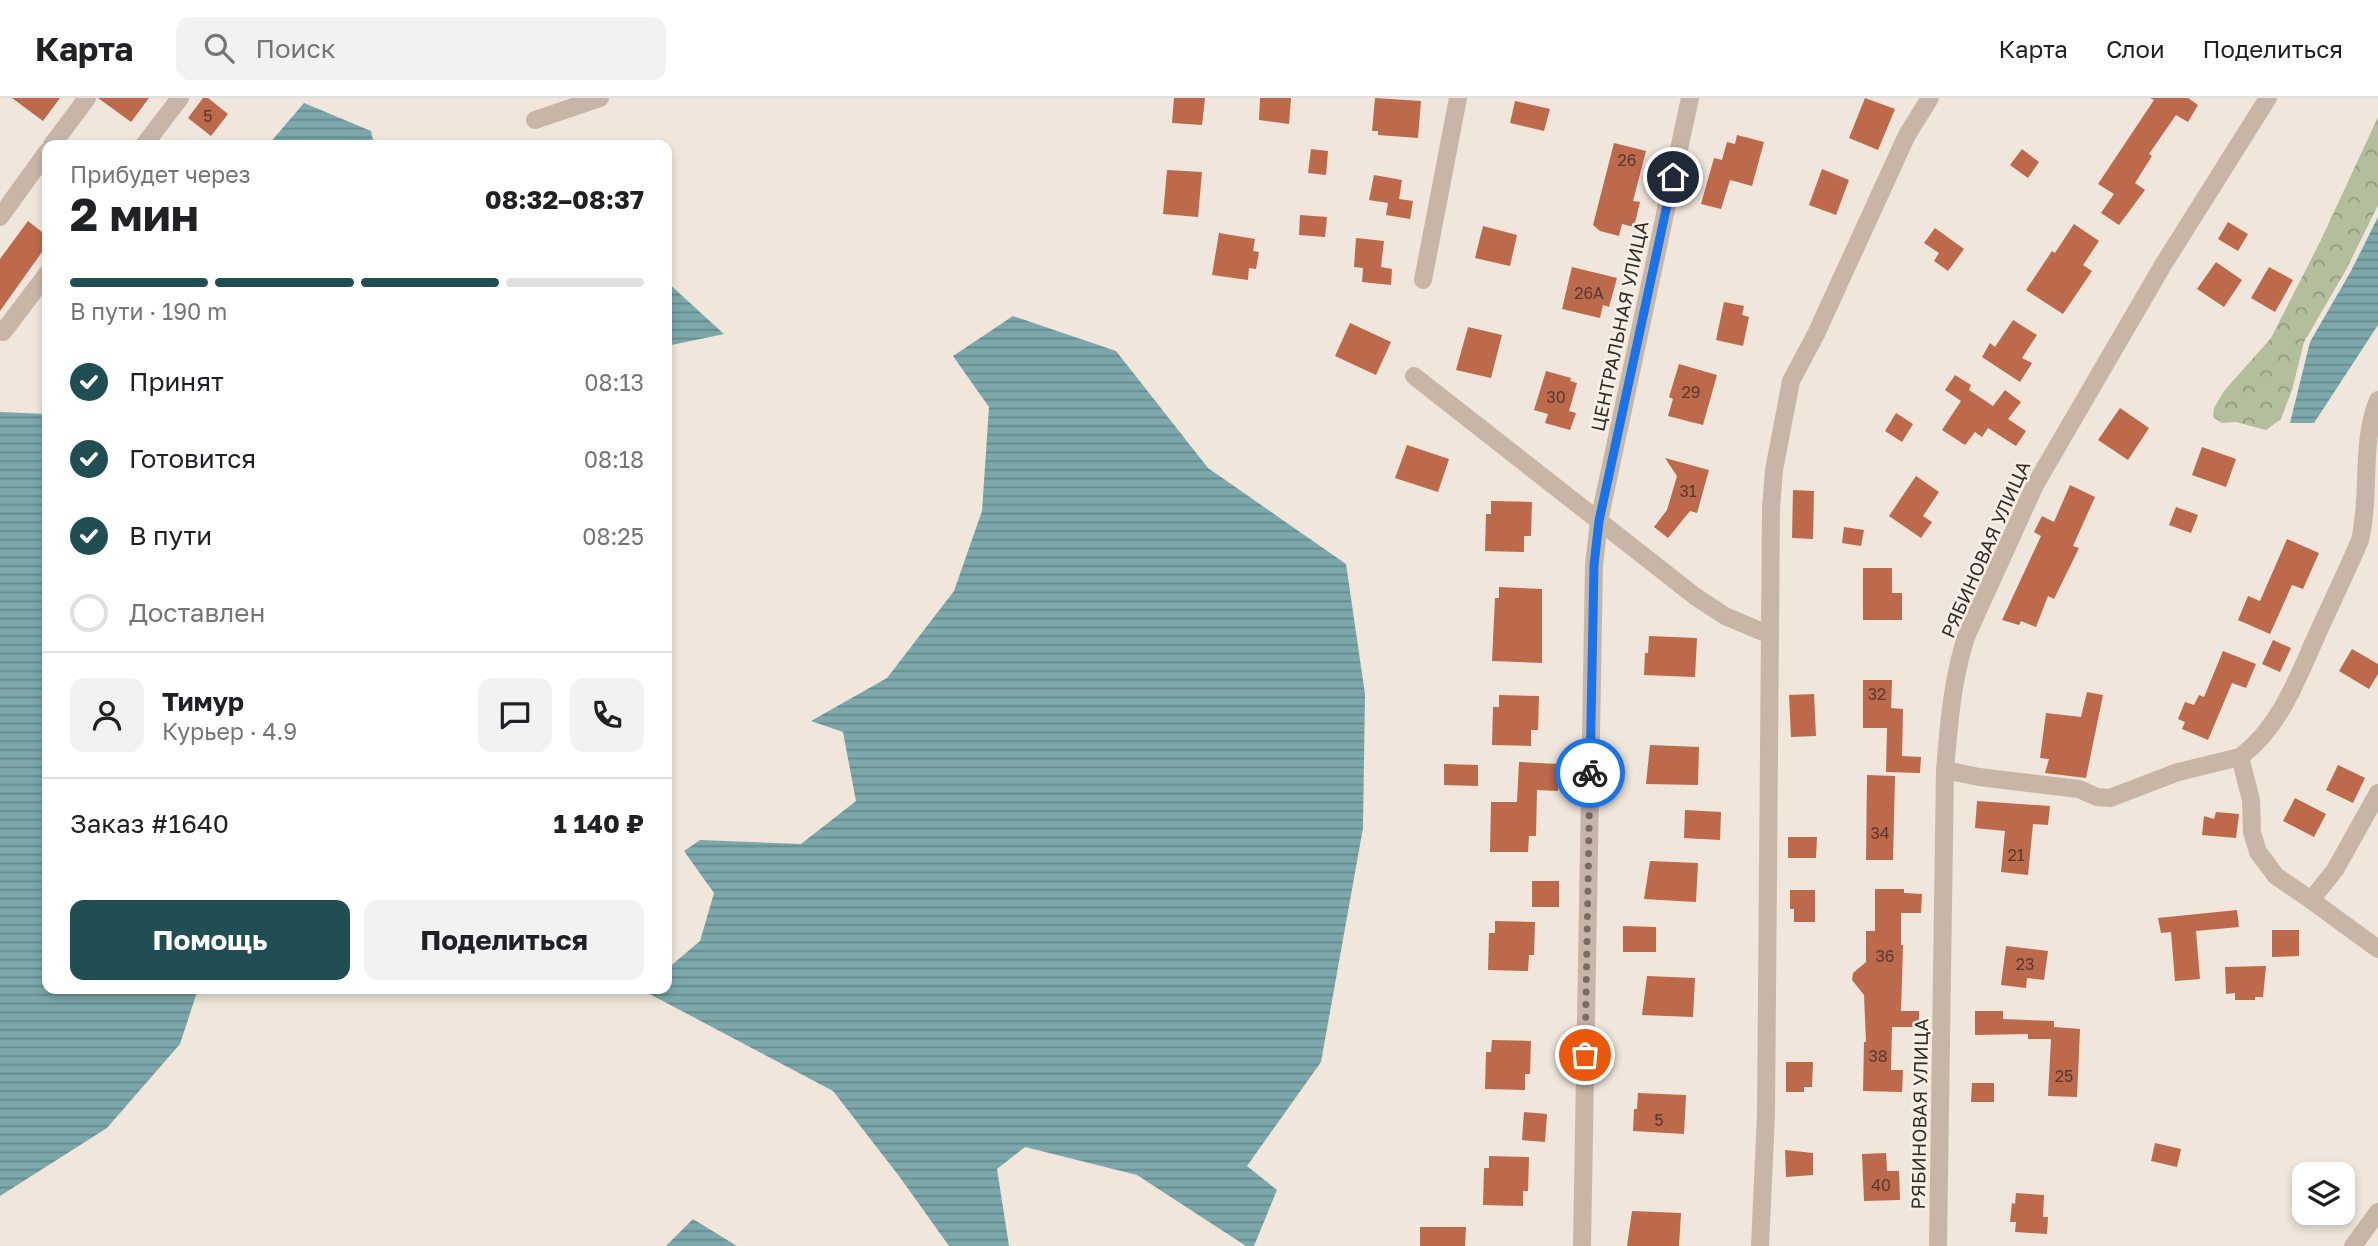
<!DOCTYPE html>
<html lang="ru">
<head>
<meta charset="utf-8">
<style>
  :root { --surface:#fff; --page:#f2f2f2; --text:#202124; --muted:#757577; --line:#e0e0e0; --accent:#204e52 }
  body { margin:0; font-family:"Golos Text",sans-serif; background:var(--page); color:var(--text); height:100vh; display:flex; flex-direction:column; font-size:26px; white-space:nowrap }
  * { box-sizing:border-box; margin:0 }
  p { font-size:23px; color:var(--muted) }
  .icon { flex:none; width:38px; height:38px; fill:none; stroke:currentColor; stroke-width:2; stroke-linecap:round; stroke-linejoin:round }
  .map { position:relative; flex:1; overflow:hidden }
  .panel { position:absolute; left:42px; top:42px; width:630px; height:854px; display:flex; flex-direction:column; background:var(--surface); border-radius:14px; box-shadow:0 4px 10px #0003 }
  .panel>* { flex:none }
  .fabs { position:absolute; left:2292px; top:1064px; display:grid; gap:14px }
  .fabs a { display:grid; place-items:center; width:63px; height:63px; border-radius:14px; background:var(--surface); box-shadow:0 4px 10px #0003; font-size:35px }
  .pin { position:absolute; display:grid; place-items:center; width:60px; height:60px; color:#fff; margin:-30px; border:4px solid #fff; border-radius:50%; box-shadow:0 2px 7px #0007 }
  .courier { position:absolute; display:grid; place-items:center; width:70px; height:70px; margin:-35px; border:5px solid #1a73e8; border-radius:50%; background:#fff; color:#222; box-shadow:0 2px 9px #0007 }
  .headline em { font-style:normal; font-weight:700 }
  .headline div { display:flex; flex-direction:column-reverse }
  .headline { display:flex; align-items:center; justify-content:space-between; height:119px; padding:0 28px }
  h1 { font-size:46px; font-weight:700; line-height:52px }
  .bar { display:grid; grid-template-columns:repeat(4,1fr); gap:10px 7px; align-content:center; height:84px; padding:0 28px }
  .bar i { height:9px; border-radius:5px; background:var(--line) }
  .bar .active { background:var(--accent) }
  .bar p { grid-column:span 4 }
  .line { display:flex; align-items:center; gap:18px; padding:0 28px; border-top:2px solid var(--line) }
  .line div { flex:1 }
  .round { display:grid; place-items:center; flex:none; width:74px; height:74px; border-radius:14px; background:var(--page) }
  ol { padding:0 28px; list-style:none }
  li { display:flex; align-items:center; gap:21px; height:77px }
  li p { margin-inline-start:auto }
  li .icon { padding:7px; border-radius:50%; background:var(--accent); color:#fff; stroke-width:4 }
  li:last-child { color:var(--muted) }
  li i { width:38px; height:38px; border:4px solid var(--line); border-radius:50% }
  .button { display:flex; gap:14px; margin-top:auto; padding:14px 28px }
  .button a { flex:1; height:80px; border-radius:14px; background:var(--accent); color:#fff; font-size:28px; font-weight:700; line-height:80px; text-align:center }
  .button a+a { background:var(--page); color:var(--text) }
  header { display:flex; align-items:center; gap:42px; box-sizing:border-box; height:98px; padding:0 35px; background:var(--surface); border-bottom:2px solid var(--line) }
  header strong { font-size:33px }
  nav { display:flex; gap:38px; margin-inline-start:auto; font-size:24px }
  .search { width:490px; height:63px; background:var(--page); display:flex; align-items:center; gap:18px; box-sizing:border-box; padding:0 24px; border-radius:14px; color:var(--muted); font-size:26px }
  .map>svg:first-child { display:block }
  .forest { fill:url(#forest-crowns) }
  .water { fill:url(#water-rules) }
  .building { fill:#bd694b }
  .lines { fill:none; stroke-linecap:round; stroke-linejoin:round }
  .street { stroke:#c7b6a8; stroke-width:18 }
  .done { stroke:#766d66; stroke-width:7; stroke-dasharray:0 12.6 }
  .route { stroke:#1a73e8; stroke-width:9 }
  .labels { text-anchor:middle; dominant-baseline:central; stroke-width:5; stroke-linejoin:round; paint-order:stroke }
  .number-label { font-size:16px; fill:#563b30 }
  .street-label { font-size:19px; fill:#342c27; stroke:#f8f0e7 }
</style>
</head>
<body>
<header>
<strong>Карта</strong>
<div class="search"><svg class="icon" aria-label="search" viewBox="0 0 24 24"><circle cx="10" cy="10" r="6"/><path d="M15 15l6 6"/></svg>Поиск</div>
<nav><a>Карта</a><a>Слои</a><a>Поделиться</a></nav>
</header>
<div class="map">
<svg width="2378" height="1148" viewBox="0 0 2378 1148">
  <defs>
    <pattern id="forest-crowns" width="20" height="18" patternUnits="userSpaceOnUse" patternTransform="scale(1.75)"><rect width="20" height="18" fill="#b2be9c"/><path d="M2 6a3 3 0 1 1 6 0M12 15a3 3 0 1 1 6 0" fill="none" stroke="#929b7f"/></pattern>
    <pattern id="water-rules" width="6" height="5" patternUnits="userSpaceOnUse" patternTransform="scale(1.75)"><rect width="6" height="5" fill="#7ca8ab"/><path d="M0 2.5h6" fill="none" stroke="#66898b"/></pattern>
  </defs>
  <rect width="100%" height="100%" fill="#f0e6db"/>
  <path class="forest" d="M2378 19V107L2346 172 2304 244 2292 292 2281 321 2266 332 2236 324 2222 325 2213 319 2214 310 2224 293 2271 240 2321 142Z"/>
  <path class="water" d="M304 5 371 33 374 47H268Z
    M2378 119V227L2314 325H2290L2310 244 2351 173Z
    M667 184 724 236 667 248Z
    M1013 218 1116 253 1208 370 1346 466 1365 596 1363 730 1321 964 1247 1068 1277 1092 1254 1148H1246L1137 1077 1025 1049 997 1071 1009 1148H949L899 1078 833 993 642 892 667 891V871L700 843 714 795 684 753 700 742 801 746 856 703 843 634 811 623 887 580 954 493 982 413 989 309 953 258Z
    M0 314 47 316V891H198L180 946 107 1030 0 1098Z
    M693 1121 737 1148H666Z"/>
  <path class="building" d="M12 0H60L43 23Z
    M98 0H149L131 24Z
    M203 0H208L228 16 211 38 188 20Z
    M1174 0H1205L1202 27 1172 25Z
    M1260 0H1291L1289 26 1259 22Z
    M1375 0 1421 3 1418 40 1378 37V33H1372Z
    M1865 0 1895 11 1878 52 1849 40Z
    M2150 0H2188L2198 7 2188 24 2176 17 2149 56 2152 58 2135 85 2145 92 2119 127 2101 115 2114 96 2098 86 2154 2Z
    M1515 3 1550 11 1544 33 1510 25Z
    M1737 37 1764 44 1752 88 1730 82 1721 111 1701 106 1714 60 1722 62 1727 44 1735 46Z
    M1614 45 1646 53 1633 103 1640 104 1634 129 1622 126 1619 138 1600 133 1593 127Z
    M1311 51 1328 53 1326 77 1308 75Z
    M2022 51 2039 64 2028 80 2010 67Z
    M1822 71 1849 82 1836 117 1809 107Z
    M1167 72 1202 74 1198 119 1163 116Z
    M1374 77 1402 82 1399 101 1413 103 1410 121 1386 117 1388 105 1369 102Z
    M1300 117 1327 119 1325 139 1299 137Z
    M28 123 47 138V147L0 213V161Z
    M2228 124 2248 136 2238 153 2218 141Z
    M2074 126 2099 143 2083 167 2092 173 2063 216 2026 192 2052 153 2055 155Z
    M1483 128 1517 137 1510 168 1475 160Z
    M1935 130 1964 151 1948 173 1934 163 1939 155 1924 145Z
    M1219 135 1255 141 1253 153 1259 154 1256 171 1249 170 1248 182 1212 177Z
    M1356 140 1384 143 1381 169 1392 171 1391 187 1362 184 1363 170 1354 169Z
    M2216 164 2242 182 2224 209 2197 191Z
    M1572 169 1617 180 1609 209 1603 207 1600 220 1562 211Z
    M2269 169 2293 182 2275 214 2251 200Z
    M1724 204 1744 208 1742 217 1749 219 1743 248 1716 242Z
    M2013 222 2037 237 2022 260 2032 265 2020 284 1982 259 1990 245 1995 249Z
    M1350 225 1391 244 1376 277 1335 258Z
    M1468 229 1502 237 1491 280 1456 272Z
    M1679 266 1717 277 1703 327 1668 318 1673 301 1669 299Z
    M1546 273 1571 280 1570 283 1577 285 1569 313 1576 315 1570 332 1545 325 1548 316 1534 312Z
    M1955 277 1971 287 1969 292 1993 308 2005 292 2021 304 2008 321 2026 333 2016 348 1988 330 1982 339 1975 334 1965 347 1942 332 1961 303 1945 292Z
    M2120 310 2149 330 2128 362 2098 342Z
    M1896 315 1913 326 1902 344 1885 333Z
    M1407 347 1449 361 1438 394 1395 380Z
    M2202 349 2236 361 2226 389 2192 377Z
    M1665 360 1709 372 1697 415 1690 413 1668 440 1654 429 1667 412 1677 378Z
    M1916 378 1939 394 1923 418 1932 424 1921 440 1889 418Z
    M2070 387 2095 399 2073 448 2079 450 2054 501 2048 498 2036 529 2021 523 2019 527 2002 522 2041 438 2034 434 2042 418 2054 424Z
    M1793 392 1814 393 1813 441 1792 440Z
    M1491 403 1532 404 1531 438H1524V454L1485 453 1486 416H1491Z
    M2176 409 2198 417 2191 435 2169 427Z
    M1844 429 1864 432 1861 448 1842 445Z
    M2287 441 2319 455 2303 491 2292 487 2270 536 2238 522 2248 498 2260 503Z
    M1863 470H1892V495H1902V522H1863Z
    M1499 489 1542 491V565L1492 563 1495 500H1499Z
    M1649 538 1697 540 1695 579 1644 577 1645 555H1648Z
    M2273 542 2291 550 2280 574 2262 566Z
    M2352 551 2378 566V576L2369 591 2339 573Z
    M2223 553 2256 566 2246 590 2232 585 2208 642 2182 631 2185 624 2178 621 2185 604 2194 607 2199 597 2204 599Z
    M1863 582H1892L1891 610 1903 611 1902 658 1921 659 1920 675 1886 674 1887 630H1863Z
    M2087 594 2103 597 2086 680 2045 675 2049 661 2040 660 2046 615 2081 619Z
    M1814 596 1816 638 1791 639 1789 597Z
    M1499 597 1539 598 1538 632H1531V648L1492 647 1493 609H1499Z
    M1650 647 1699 649 1698 687 1646 686Z
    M1519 664 1559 666 1558 693 1537 692 1536 738H1529L1528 754H1490L1491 704H1517Z
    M1444 666 1478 667V688L1444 687Z
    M2338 667 2365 680 2353 705 2326 692Z
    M1867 677 1895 678 1893 762H1866Z
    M2295 700 2326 716 2314 739 2283 723Z
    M1977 703 2050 708 2048 727 2033 726 2028 777 2001 774 2005 733 1975 730Z
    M1685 712 1721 714 1720 742 1684 740Z
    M2216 714 2239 716 2236 740 2202 737 2204 718 2214 721Z
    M1788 739H1817L1816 760H1788Z
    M1650 763 1698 765 1696 804 1644 801Z
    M1532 783H1559V809H1532Z
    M1875 791H1904V795L1922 796 1921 815H1901V847H1903L1901 913H1919V929H1892L1891 972H1903L1902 994 1863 993 1864 944H1866L1864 897 1852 882 1853 875 1866 864V833H1875Z
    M1790 792H1815V824H1794V811H1790Z
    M2237 812 2239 829 2196 833 2200 881 2175 883 2171 834 2161 835 2158 820Z
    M1495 823 1535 824 1534 857H1529L1528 873 1488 872 1489 835H1495Z
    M1623 828 1656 829V854H1623Z
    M2272 832H2299V858L2272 859Z
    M2006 848 2048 853 2044 882 2027 880 2026 890 2001 887Z
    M2266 868 2263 899H2255V902H2235V895L2226 896 2225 869Z
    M1647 878 1695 880 1693 919 1642 917Z
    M1975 913H2003V921L2054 923V929L2080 931 2077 999 2048 998 2051 941H2028V936L1975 937Z
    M1492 942 1531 943 1530 976H1525V992L1485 991 1486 954H1491Z
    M1786 964H1813L1812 989H1804V994H1786Z
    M1972 985H1994V1004H1971Z
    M1638 995 1686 997 1684 1036 1633 1033 1634 1011H1637Z
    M1524 1014 1547 1016 1545 1044 1522 1042Z
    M2155 1045 2181 1051 2177 1069 2151 1063Z
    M1785 1052 1813 1055V1077L1786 1079Z
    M1886 1055 1887 1073H1899L1900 1102 1864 1103 1862 1056Z
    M1489 1058 1529 1059 1528 1093H1523V1108L1483 1107 1484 1070H1489Z
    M2016 1095 2044 1097 2043 1119H2048L2047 1136 2015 1134 2016 1124H2010L2012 1105 2015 1106Z
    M1632 1113 1681 1115 1679 1148H1627Z
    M1420 1129H1466L1465 1148H1420Z"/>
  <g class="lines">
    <path class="street" d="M535 22 600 0
      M52 47 87 0
      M144 47 180 0
      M0 119 47 54
      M1423 182 1458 0
      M3 234 47 176
      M1414 278 1696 499 1725 518 1770 537
      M2240 659 2251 702 2252 734 2258 754 2276 778 2311 802 2335 772 2378 695
      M1945 672 1979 679 2079 691 2097 699 2110 700 2178 674 2240 659C2279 630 2296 584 2315 541 2330 508 2346 475 2360 442 2371 396 2360 346 2378 302
      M2311 802 2378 851
      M1582 1148 1594 467 1599 423 1690 0
      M1760 1148 1766 1017 1771 410 1774 372 1791 283 1816 236 1907 37 1930 0
      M1938 1148 1945 672C1949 626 1952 583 1966 539L2035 387 2163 167 2268 0
      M2353 1148 2378 1114"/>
  </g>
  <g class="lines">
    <path class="done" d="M1585 957 1590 675"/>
    <path class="route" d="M1590 675 1594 467 1599 423 1673 79"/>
  </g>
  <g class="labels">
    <g class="number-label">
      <text x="208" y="18">5</text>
      <text x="1627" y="62">26</text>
      <text x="1589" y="195">26А</text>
      <text x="1691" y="294">29</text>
      <text x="1556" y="299">30</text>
      <text x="1688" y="393">31</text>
      <text x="1877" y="596">32</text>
      <text x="1880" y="735">34</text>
      <text x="2016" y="757">21</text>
      <text x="1885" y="858">36</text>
      <text x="2025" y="866">23</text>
      <text x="1878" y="958">38</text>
      <text x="2064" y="978">25</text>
      <text x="1659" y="1022">5</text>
      <text x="1881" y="1087">40</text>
    </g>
    <g class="street-label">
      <text transform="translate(1619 228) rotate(-78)">ЦЕНТРАЛЬНАЯ УЛИЦА</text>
      <text transform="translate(1985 451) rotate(-66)">РЯБИНОВАЯ УЛИЦА</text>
      <text transform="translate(1919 1016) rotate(-89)">РЯБИНОВАЯ УЛИЦА</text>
    </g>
  </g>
</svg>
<div class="fabs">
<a><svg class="icon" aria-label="layers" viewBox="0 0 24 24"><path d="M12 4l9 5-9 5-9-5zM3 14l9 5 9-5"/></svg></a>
</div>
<div class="pin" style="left:1585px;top:957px;background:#ea580c"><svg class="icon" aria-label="bag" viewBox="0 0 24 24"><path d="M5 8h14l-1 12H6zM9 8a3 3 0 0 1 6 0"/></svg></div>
<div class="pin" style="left:1673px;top:79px;background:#1f2937"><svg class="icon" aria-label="home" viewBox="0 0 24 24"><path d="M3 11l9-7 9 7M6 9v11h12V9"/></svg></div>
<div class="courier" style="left:1590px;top:675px"><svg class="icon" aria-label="bike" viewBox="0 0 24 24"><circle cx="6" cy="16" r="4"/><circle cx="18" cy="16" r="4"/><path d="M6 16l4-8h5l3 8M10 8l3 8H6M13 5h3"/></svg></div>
<section class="panel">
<div class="headline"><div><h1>2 мин</h1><p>Прибудет через</p></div><em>08:32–08:37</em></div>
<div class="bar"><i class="active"></i><i class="active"></i><i class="active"></i><i></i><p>В пути · 190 m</p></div>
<ol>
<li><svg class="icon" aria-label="check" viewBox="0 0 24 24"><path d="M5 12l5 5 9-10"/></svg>Принят<p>08:13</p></li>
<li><svg class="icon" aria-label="check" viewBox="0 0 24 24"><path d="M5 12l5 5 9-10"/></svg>Готовится<p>08:18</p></li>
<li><svg class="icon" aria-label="check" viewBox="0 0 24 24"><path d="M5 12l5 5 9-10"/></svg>В пути<p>08:25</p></li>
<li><i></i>Доставлен</li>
</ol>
<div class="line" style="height:126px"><a class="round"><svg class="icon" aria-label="person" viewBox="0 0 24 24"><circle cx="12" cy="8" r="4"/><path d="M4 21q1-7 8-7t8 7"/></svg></a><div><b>Тимур</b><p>Курьер · 4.9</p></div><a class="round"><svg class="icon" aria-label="chat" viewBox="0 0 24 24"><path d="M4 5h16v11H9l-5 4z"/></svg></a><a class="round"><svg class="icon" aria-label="phone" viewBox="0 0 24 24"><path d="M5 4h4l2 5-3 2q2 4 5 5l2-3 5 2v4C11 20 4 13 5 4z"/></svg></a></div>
<div class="line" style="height:91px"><div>Заказ #1640</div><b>1 140 ₽</b></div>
<div class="button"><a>Помощь</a><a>Поделиться</a></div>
</section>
</div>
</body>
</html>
